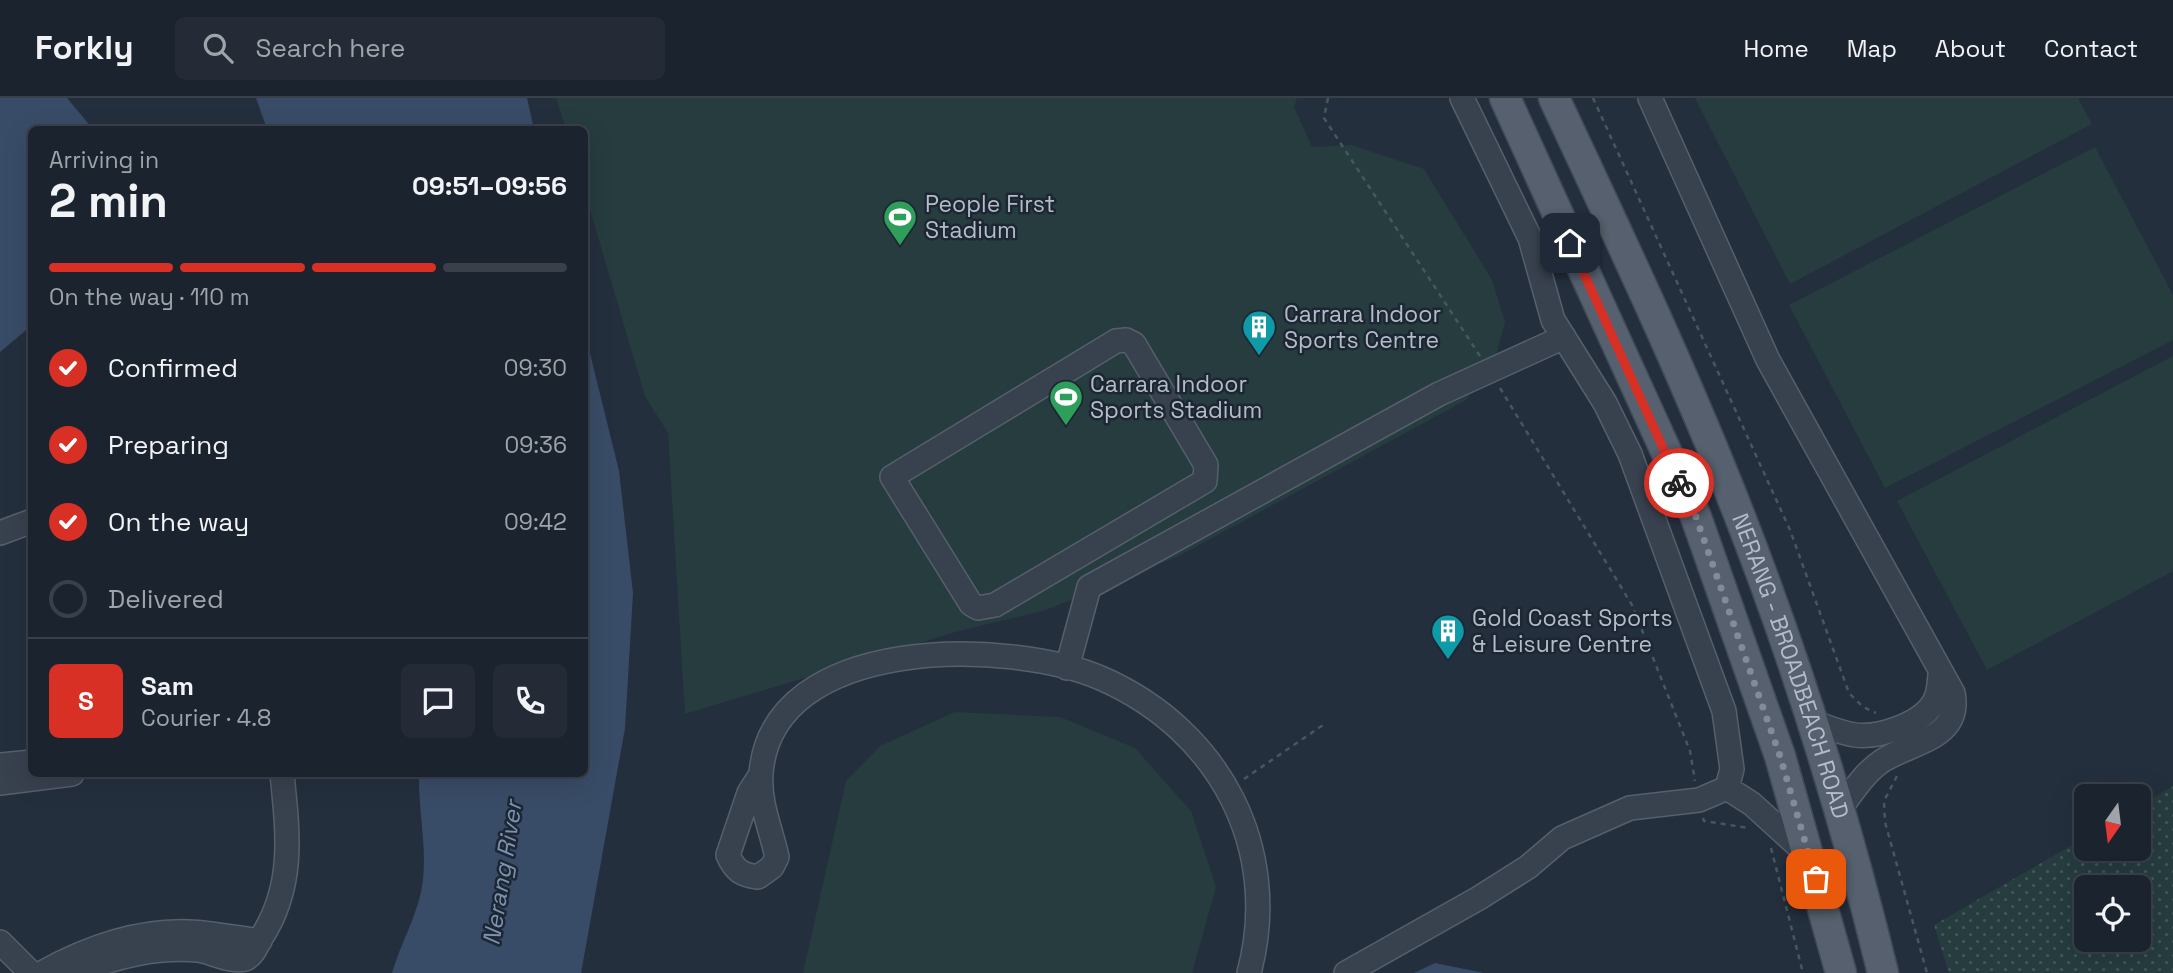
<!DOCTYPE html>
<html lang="en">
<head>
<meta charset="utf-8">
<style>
  :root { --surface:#1b232e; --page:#242b36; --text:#f1f3f6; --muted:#a0a4aa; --line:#39404a; --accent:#d93025 }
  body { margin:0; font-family:"Space Grotesk",sans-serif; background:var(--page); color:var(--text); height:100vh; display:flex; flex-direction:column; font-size:26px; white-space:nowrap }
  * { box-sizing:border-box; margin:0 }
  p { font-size:23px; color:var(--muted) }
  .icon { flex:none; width:38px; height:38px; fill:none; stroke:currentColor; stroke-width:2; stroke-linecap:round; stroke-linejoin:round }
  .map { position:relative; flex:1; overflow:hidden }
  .side { position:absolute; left:28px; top:28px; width:560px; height:651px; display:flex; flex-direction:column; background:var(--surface); border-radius:10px; box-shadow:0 7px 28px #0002,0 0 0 2px var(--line) }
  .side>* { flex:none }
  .needle { width:46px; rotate:194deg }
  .controls { position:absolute; left:2074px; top:686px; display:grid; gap:14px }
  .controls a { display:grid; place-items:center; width:77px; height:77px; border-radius:10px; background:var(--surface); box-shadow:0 7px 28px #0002,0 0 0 2px var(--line); font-size:35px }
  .pin { position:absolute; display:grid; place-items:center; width:60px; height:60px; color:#fff; margin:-30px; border-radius:14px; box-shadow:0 4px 10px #0006 }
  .courier { position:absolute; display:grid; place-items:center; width:70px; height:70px; margin:-35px; border:5px solid #d93025; border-radius:50%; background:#fff; color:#222; box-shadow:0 2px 9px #0007 }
  .summary em { font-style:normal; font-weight:700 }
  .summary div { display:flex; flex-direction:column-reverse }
  .summary { display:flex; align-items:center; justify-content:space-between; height:119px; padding:0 21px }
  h1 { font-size:46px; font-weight:700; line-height:52px }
  .bar { display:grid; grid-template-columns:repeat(4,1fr); gap:10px 7px; align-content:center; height:84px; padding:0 21px }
  .bar i { height:9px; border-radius:5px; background:var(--line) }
  .bar .current { background:var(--accent) }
  .bar p { grid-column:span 4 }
  .line { display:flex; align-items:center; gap:18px; padding:0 21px; border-top:2px solid var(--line) }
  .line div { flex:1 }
  .round { display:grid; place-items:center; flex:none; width:74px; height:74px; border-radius:10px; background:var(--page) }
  ol { padding:0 21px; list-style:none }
  li { display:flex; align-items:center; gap:21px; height:77px }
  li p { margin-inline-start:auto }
  li .icon { padding:7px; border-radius:50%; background:var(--accent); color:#fff; stroke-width:4 }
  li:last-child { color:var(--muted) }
  li i { width:38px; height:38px; border:4px solid var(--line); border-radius:50% }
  header { display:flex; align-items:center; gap:42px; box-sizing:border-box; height:98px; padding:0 35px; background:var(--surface); border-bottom:2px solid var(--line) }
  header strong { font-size:33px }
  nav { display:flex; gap:38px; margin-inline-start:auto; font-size:24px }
  .search { width:490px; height:63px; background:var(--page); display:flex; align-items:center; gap:18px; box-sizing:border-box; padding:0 24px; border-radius:10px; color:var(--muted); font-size:26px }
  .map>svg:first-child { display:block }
  .grass { fill:url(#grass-dots); fill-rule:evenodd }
  .pitch { fill:#263c3f }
  .water { fill:#394c67 }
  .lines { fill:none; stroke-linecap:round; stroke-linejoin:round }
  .minor-casing { stroke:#565f6c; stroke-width:26 }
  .major-casing { stroke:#414a57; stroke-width:33 }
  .path { stroke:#44595c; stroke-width:2.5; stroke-dasharray:5 5; stroke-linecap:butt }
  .minor { stroke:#38414e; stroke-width:23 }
  .major { stroke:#56606e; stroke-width:30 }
  .done { stroke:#828b98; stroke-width:7; stroke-dasharray:0 12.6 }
  .route { stroke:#d93025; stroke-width:9 }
  .labels { text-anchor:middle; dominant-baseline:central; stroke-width:5; stroke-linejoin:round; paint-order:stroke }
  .poi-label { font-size:23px; fill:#b4bcc9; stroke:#1d2633; text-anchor:start }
  .street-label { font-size:23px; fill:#b4bcc9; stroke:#1d2633 }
  .water-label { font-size:24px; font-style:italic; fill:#7c92b1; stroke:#1d2633 }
</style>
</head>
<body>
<header>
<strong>Forkly</strong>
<div class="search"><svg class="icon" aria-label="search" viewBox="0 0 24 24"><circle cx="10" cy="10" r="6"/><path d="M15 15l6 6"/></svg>Search here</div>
<nav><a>Home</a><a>Map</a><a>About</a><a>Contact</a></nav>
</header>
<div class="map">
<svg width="2173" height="875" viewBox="0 0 2173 875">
  <defs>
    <pattern id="grass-dots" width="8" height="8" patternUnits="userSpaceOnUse" patternTransform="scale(1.75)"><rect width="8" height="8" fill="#263c3f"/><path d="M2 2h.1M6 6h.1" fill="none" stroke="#435659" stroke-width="1.8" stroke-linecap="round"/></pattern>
  </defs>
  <rect width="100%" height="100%" fill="#242f3e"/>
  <path class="grass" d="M2173 688V875H1949L1934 827 2086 739V751H2138L2139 708ZM2086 789H2138V842H2086Z"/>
  <path class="pitch" d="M556 0H1297L1294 9 1312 49 1351 47 1424 71 1492 182 1505 224 1497 254 1466 302 1179 458 1046 512 959 533 685 616 668 335 645 298 585 95 584 32 566 31Z
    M1695 0H2078L2092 26 1790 186Z
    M2095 49 2173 197V242L1885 390 1789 207Z
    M2173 258V473L1987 572 1897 403Z
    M955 614 1060 619 1135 650 1191 713 1216 789 1192 875H803L846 683 880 648Z"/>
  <path class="water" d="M0 0H67L93 31 32 32 31 228 0 254Z
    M256 0H527L534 31H267Z
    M585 235 619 373 633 495 625 630 581 875H392C400 847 415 822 421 794 429 755 418 715 419 676H584Z
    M1435 865 1484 875H1414Z"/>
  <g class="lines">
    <g class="minor-casing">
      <path id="minor" d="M1462 0 1530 140 1553 222 1605 305 1630 356 1724 613 1732 671 1727 690
        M1650 0 1768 262 1953 595C1962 641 1911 644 1882 663 1864 675 1852 695 1839 712
        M1126 242 1134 246 1206 367 1205 383 995 507 978 510 971 506 892 379 1116 243Z
        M0 435 32 423
        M1067 570 1089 489 1439 296 1564 239
        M1813 624C1827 629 1841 635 1855 637 1879 640 1922 626 1934 604 1939 596 1939 586 1940 577
        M0 667 32 664
        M761 676 749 695 728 757C735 773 742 777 758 779L772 769 777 759C771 731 759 706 761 676 771 536 1010 540 1103 581 1220 633 1282 751 1249 875
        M0 685 72 676
        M1727 690 1752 706 1807 756
        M0 844 31 875
        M42 875C87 850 136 832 189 834 213 835 236 840 260 843
        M79 875C115 857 158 849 198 852 211 854 233 865 245 861 253 858 257 847 261 840 295 788 288 735 282 676
        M1346 875 1479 800 1528 769 1562 740 1630 710 1699 702 1727 690"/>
    </g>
    <g class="major-casing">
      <g id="major">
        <path d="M1505 0 1696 419 1780 658 1841 875"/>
        <path id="s1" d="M1554 0C1613 126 1673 252 1725 381 1790 542 1842 707 1883 875"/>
      </g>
    </g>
    <path class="path" d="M1328 0 1324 20 1480 258
      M1593 0 1790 432 1849 595 1863 609 1876 615
      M1500 290 1632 507 1690 653 1695 683
      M1897 678 1884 703 1885 724 1927 875
      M1244 681 1326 625
      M1703 720 1704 723 1749 730
      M1771 750 1803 875"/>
    <use href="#minor" class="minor"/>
    <use href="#major" class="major"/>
  </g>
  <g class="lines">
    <path class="done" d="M1679 385 1696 419 1780 658 1816 781"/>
    <path class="route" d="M1570 145 1679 385"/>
  </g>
  <defs>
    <g id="stadium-pin" transform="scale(1.75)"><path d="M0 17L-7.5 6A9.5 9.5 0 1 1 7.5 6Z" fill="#2e9e5b" stroke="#1d2633"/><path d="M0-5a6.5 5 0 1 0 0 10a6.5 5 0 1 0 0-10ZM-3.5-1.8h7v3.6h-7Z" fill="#fff"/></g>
    <g id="building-pin" transform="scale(1.75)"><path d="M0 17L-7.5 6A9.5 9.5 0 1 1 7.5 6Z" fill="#0f9aa8" stroke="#1d2633"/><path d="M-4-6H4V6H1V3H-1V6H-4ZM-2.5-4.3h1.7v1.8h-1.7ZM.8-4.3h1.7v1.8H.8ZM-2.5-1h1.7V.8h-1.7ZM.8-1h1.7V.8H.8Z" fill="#fff"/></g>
  </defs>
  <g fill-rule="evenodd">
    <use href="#stadium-pin" x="900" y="119"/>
    <use href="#building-pin" x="1259" y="229"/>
    <use href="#stadium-pin" x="1066" y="299"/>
    <use href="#building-pin" x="1448" y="533"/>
  </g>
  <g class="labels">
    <g class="poi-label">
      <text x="925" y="106">People First<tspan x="925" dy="26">Stadium</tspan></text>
      <text x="1284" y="216">Carrara Indoor<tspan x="1284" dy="26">Sports Centre</tspan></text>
      <text x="1090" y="286">Carrara Indoor<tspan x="1090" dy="26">Sports Stadium</tspan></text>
      <text x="1472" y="520">Gold Coast Sports<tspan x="1472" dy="26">&amp; Leisure Centre</tspan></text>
    </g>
    <g class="street-label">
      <text stroke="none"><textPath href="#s1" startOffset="616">NERANG - BROADBEACH ROAD</textPath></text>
    </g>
    <g class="water-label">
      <text transform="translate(502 775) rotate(-81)">Nerang River</text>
    </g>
  </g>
</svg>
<div class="controls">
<a><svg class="needle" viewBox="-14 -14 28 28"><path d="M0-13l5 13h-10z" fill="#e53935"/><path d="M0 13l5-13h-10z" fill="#a0a4aa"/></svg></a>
<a><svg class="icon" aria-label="locate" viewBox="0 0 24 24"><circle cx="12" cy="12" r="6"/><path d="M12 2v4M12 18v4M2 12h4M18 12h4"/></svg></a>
</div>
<div class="pin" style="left:1816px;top:781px;background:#ea580c"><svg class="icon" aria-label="bag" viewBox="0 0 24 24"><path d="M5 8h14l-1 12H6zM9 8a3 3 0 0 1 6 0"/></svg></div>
<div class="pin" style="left:1570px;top:145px;background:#1f2937"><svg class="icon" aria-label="home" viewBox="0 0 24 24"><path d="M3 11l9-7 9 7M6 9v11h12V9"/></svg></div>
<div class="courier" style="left:1679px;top:385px"><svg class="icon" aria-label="bike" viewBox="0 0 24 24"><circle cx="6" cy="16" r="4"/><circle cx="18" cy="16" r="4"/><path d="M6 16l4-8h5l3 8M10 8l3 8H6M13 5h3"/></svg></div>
<section class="side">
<div class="summary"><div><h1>2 min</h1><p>Arriving in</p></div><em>09:51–09:56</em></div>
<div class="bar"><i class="current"></i><i class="current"></i><i class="current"></i><i></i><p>On the way · 110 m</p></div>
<ol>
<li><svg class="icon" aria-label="check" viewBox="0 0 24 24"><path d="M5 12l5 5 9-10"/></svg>Confirmed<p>09:30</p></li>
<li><svg class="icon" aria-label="check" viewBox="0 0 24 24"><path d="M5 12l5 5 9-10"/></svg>Preparing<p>09:36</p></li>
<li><svg class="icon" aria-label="check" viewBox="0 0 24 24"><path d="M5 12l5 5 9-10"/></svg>On the way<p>09:42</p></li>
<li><i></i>Delivered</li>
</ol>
<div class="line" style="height:126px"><b class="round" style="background:var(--accent);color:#fff">S</b><div><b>Sam</b><p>Courier · 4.8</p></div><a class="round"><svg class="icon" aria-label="chat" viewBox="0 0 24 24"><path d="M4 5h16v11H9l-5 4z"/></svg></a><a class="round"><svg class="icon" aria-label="phone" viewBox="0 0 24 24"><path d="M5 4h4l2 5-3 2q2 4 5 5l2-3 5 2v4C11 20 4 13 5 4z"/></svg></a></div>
</section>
</div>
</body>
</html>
